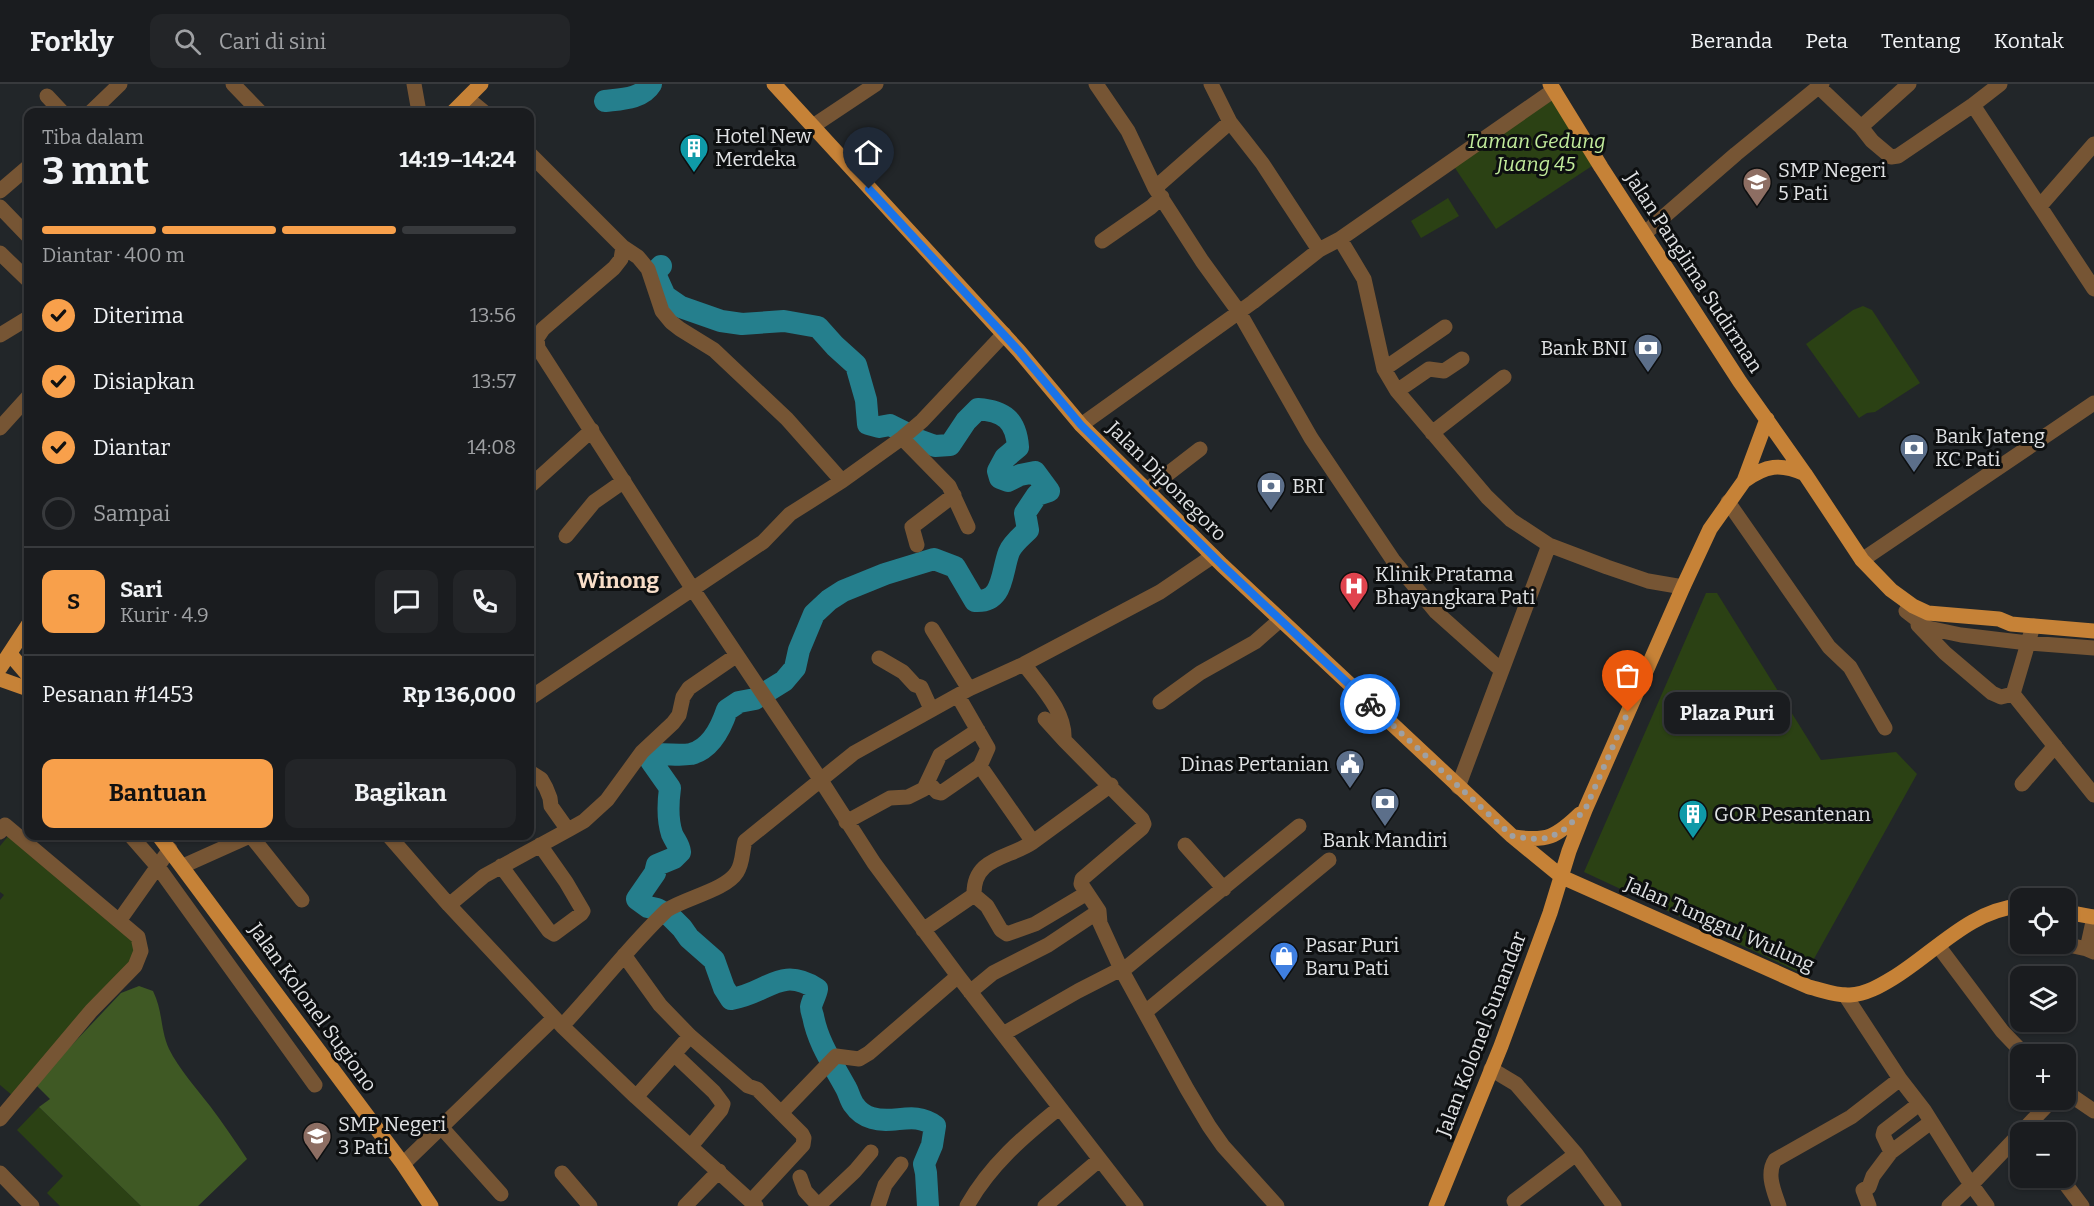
<!DOCTYPE html>
<html lang="id">
<head>
<meta charset="utf-8">
<style>
  :root { --surface:#1a1c1f; --page:#232528; --text:#f1f3f6; --muted:#9fa1a4; --line:#383a3d; --accent:#f8a04b }
  body { margin:0; font-family:Bitter,serif; background:var(--page); color:var(--text); height:100vh; display:flex; flex-direction:column; font-size:22px; white-space:nowrap }
  * { box-sizing:border-box; margin:0 }
  p { font-size:20px; color:var(--muted) }
  .icon { flex:none; width:33px; height:33px; fill:none; stroke:currentColor; stroke-width:2; stroke-linecap:round; stroke-linejoin:round }
  .map { position:relative; flex:1; overflow:hidden }
  .panel { position:absolute; left:24px; top:24px; width:510px; height:732px; display:flex; flex-direction:column; background:var(--surface); border-radius:12px; box-shadow:0 2px 4px #0004,0 0 0 2px var(--line) }
  .panel>* { flex:none }
  .tools { position:absolute; left:2010px; top:804px; display:grid; gap:12px }
  .tools a { display:grid; place-items:center; width:66px; height:66px; border-radius:12px; background:var(--surface); box-shadow:0 2px 4px #0004,0 0 0 2px var(--line); font-size:30px }
  .pin { position:absolute; display:grid; place-items:center; width:51px; height:51px; color:#fff; margin:-62px -26px; border-radius:50% 50% 50% 0; rotate:-45deg; box-shadow:0 0 6px #0007 }
  .pin .icon { rotate:45deg }
  .courier { position:absolute; display:grid; place-items:center; width:60px; height:60px; margin:-30px; border:4px solid #1a73e8; border-radius:50%; background:#fff; color:#222; box-shadow:0 2px 8px #0007 }
  .bubble { position:absolute; height:42px; border-radius:12px; background:var(--surface); box-shadow:0 2px 4px #0004,0 0 0 2px var(--line); font-size:20px; font-weight:700; line-height:42px; text-align:center }
  .overview em { font-style:normal; font-weight:700 }
  .overview div { display:flex; flex-direction:column-reverse }
  .overview { display:flex; align-items:center; justify-content:space-between; height:102px; padding:0 18px }
  h1 { font-size:39px; font-weight:700; line-height:45px }
  .bar { display:grid; grid-template-columns:repeat(4,1fr); gap:9px 6px; align-content:center; height:72px; padding:0 18px }
  .bar i { height:8px; border-radius:4px; background:var(--line) }
  .bar .active { background:var(--accent) }
  .bar p { grid-column:span 4 }
  .line { display:flex; align-items:center; gap:15px; padding:0 18px; border-top:2px solid var(--line) }
  .line div { flex:1 }
  .round { display:grid; place-items:center; flex:none; width:63px; height:63px; border-radius:12px; background:var(--page) }
  ol { padding:0 18px; list-style:none }
  li { display:flex; align-items:center; gap:18px; height:66px }
  li p { margin-inline-start:auto }
  li .icon { padding:6px; border-radius:50%; background:var(--accent); color:#111; stroke-width:4 }
  li:last-child { color:var(--muted) }
  li i { width:33px; height:33px; border:3px solid var(--line); border-radius:50% }
  .primary-button { display:flex; gap:12px; margin-top:auto; padding:12px 18px }
  .primary-button a { flex:1; height:69px; border-radius:12px; background:var(--accent); color:#111; font-size:24px; font-weight:700; line-height:69px; text-align:center }
  .primary-button a+a { background:var(--page); color:var(--text) }
  header { display:flex; align-items:center; gap:36px; box-sizing:border-box; height:84px; padding:0 30px; background:var(--surface); border-bottom:2px solid var(--line) }
  header strong { font-size:28px }
  nav { display:flex; gap:33px; margin-inline-start:auto; font-size:21px }
  .search { width:420px; height:54px; background:var(--page); display:flex; align-items:center; gap:15px; box-sizing:border-box; padding:0 21px; border-radius:12px; color:var(--muted); font-size:22px }
  .map>svg:first-child { display:block }
  .green { fill:#2b4114 }
  .forest { fill:#3f5924 }
  .lines { fill:none; stroke-linecap:round; stroke-linejoin:round }
  .river { stroke:#257f8d; stroke-width:22 }
  .minor { stroke:#765534; stroke-width:15 }
  .major { stroke:#c68237; stroke-width:15 }
  .done { stroke:#9ea0a3; stroke-width:6; stroke-dasharray:0 10.8 }
  .route { stroke:#1a73e8; stroke-width:8 }
  .labels { text-anchor:middle; dominant-baseline:central; stroke-width:6; stroke-linejoin:round; paint-order:stroke }
  .poi-label { font-size:20px; fill:#e0e2e4; stroke:#0d0f10; text-anchor:start }
  .park-label { font-size:20px; font-style:italic; fill:#c2ec9c; stroke:#0d0f10 }
  .street-label { font-size:20px; fill:#e0e2e4; stroke:#0d0f10 }
  .quarter-label { font-size:22px; font-weight:bold; fill:#f8dec9; stroke:#0d0f10 }
</style>
</head>
<body>
<header>
<strong>Forkly</strong>
<div class="search"><svg class="icon" aria-label="search" viewBox="0 0 24 24"><circle cx="10" cy="10" r="6"/><path d="M15 15l6 6"/></svg>Cari di sini</div>
<nav><a>Beranda</a><a>Peta</a><a>Tentang</a><a>Kontak</a></nav>
</header>
<div class="map">
<svg width="2094" height="1122" viewBox="0 0 2094 1122">
  <rect width="100%" height="100%" fill="#222629"/>
  <path class="green" d="M1548 9 1592 82 1496 145 1451 78Z
    M1448 114 1459 132 1421 154 1411 137Z
    M1863 222 1872 226 1920 299 1875 328 1867 329 1859 334 1806 260 1853 226Z
    M1706 509H1717L1821 676 1896 668 1917 690 1805 891 1584 788Z
    M9 751 132 854 135 866 129 878 13 1012 0 1001V816L4 811 0 808V762Z
    M39 1023 141 1122H60L47 1109 63 1092 17 1046Z"/>
  <path class="forest" d="M139 902 153 907C163 927 160 945 169 965 179 985 196 1004 210 1022 223 1039 235 1057 247 1075L198 1122H141L39 1023 50 1015 35 1000 121 909Z"/>
  <g class="lines">
    <path class="river" d="M605 17C621 15 642 15 651 0
      M661 182 656 187V192L665 212 681 223 721 237 742 240 784 237 818 243 835 262 856 281 866 316 868 340 879 343 890 341 904 348
      M913 354 935 362 950 361 966 337 978 325C1004 327 1016 336 1018 363L1005 374 998 387 1000 394 1008 397 1020 391 1035 388 1049 407 1037 411 1025 429 1028 446C1022 452 1012 460 1009 468 1001 489 1004 519 975 517L955 483 934 475 885 490 843 507 829 516 814 530 799 566 795 584 784 597 755 615 739 618 727 626C721 644 711 665 691 670 678 672 664 669 651 671V677L670 704C668 719 667 735 672 750 675 757 679 760 680 768L674 774 657 781 655 789 637 815 648 823 657 825 670 832 682 844 689 854 714 876 724 904 731 915C767 910 780 881 817 905 816 911 812 917 811 923 811 926 812 929 813 932 818 959 833 980 846 1004 849 1009 850 1016 854 1021 858 1027 865 1032 872 1034 894 1041 914 1026 935 1042L932 1061 924 1080 926 1089 928 1122"/>
    <path class="minor" d="M233 0 260 28
      M414 0 419 28
      M1096 0 1128 47 1155 104 1202 177 1239 228 1311 354 1393 476 1436 528 1501 586
      M1211 0 1230 38 1262 79 1319 166
      M1819 3 1861 43 1872 57 1891 73 1898 72 1973 21 2000 0
      M47 12 62 28
      M467 14 484 28
      M1973 21 2094 205
      M91 28 120 0
      M813 42 876 0
      M1861 43 1909 0
      M530 70 623 163 621 175 614 184 543 245 537 254 538 264 692 504 820 695 874 779 958 892 1136 1122
      M1155 104 1230 38
      M0 107 28 83
      M2040 122 2094 60
      M0 123 28 152
      M1645 149 1736 70 1822 0
      M1340 155 1364 195 1384 285 1397 307 1487 413 1511 436 1549 461 1607 483 1648 497 1683 503
      M1102 157 1151 123 1162 113
      M623 163 638 173 648 185 662 227 671 238 680 245 714 266 787 335 842 397
      M0 169 28 196
      M0 251 28 234
      M1384 285 1445 243
      M1397 307 1429 285 1444 287 1462 275
      M1081 341 1253 218 1319 166 1340 155 1554 6
      M0 344 28 313
      M1432 349 1504 293
      M902 354 949 402 968 443
      M530 402 592 346
      M1147 406 1200 365
      M1728 418 1829 563 1850 583 1885 644
      M566 452 594 418 624 397
      M917 461 912 443 954 411
      M1862 476 2094 319
      M1906 527 1928 544 1961 551 2028 559 2094 564
      M1918 541 1945 569 1992 609 2001 613 2013 610
      M2033 542 2013 610 2094 711
      M932 545 969 605
      M879 574 903 588 915 601 921 603 931 625
      M1024 580C1040 602 1066 627 1064 656L1142 735 1144 740 1142 744 1082 795 1081 800 1099 827 1100 839 1121 885 1187 1005 1209 1042 1223 1062 1277 1122
      M530 614 763 458 790 430 842 397 902 354 922 337 1004 250
      M1160 618 1200 589 1255 558 1280 536
      M1045 635 1064 656
      M530 688 541 695 546 704 550 714 551 722 568 746 584 737 607 716 642 668 673 639 679 631 683 613 689 604 737 571
      M928 698 937 708 941 709 980 682
      M2022 700 2055 662
      M1458 703 1549 461
      M846 738 890 714 908 713 924 705 940 671 978 646
      M0 748 5 741 138 853 141 867 135 882 91 927 0 1035
      M131 752 158 783 315 1001
      M251 752 302 816
      M389 752 449 821 562 942 636 1013 756 1122
      M1033 758 1111 701
      M1185 761 1224 805
      M183 782 250 752
      M501 782 549 847 554 850 581 830 583 827 566 798 540 761
      M974 811 987 822 1001 846 1007 850 1035 840 1087 809
      M449 821 484 792 568 746
      M2094 833 2087 865 2094 868
      M119 837 170 765
      M923 846 974 811C973 773 1008 775 1033 758L980 682 988 664 958 612
      M2064 860 2087 865
      M1939 863 2002 947 2024 970
      M624 871 660 921 690 952 748 1002 757 1005 802 1050 804 1054 803 1061 751 1117
      M1127 883 1299 742
      M970 908 993 889 1048 861 1099 827
      M1845 911 1900 995 1924 1026 1966 1093 1987 1122
      M1149 925 1329 776
      M562 942C598 904 629 862 667 826 685 814 726 806 737 788 743 779 742 767 745 757L854 669 969 605 1024 580 1160 508 1213 472
      M1003 950 1078 907 1121 885
      M674 970 714 1008 723 1020 721 1026 691 1062
      M1491 985 1516 1000 1576 1070 1614 1122
      M2066 1008 2094 1027
      M636 1013 690 952
      M781 1029 836 972 859 975 869 969 958 892
      M442 1044 501 1110
      M1891 1068 1883 1051 1884 1047 1919 1020
      M403 1080 554 934
      M0 1089 32 1122
      M562 1089 590 1122
      M800 1093 805 1107 818 1121
      M2061 1094 2082 1122
      M1514 1117 1576 1070
      M685 1122 719 1087
      M818 1122 855 1087 871 1068
      M878 1122 885 1101 901 1080
      M967 1122C990 1081 1023 1053 1059 1024
      M1045 1122 1099 1076
      M1779 1122C1774 1107 1766 1090 1775 1076L1851 1033 1900 995
      M1869 1122 1863 1106 1869 1103 1873 1092 1891 1068 1931 1038
      M1949 1122 1971 1101 2052 1016"/>
    <path class="major" d="M774 0 1019 267 1081 341 1222 481 1512 752 1562 793 1809 903C1822 906 1837 912 1850 911 1866 910 1880 902 1893 894 1934 869 1970 826 2020 822
      M1550 0 1601 83 1740 298 1805 390 1862 476 1891 506 1913 522 1928 529 1999 535 2011 540 2094 547
      M453 28 481 0
      M1744 397C1766 381 1780 379 1805 390
      M10 570 28 591
      M0 584 28 541
      M0 595 28 605
      M159 752 403 1080 431 1122
      M1514 753C1547 758 1556 753 1580 730
      M2066 828 2094 833
      M1436 1122 1501 962 1550 829 1569 767 1585 726 1683 503 1710 445 1744 397 1767 335"/>
  </g>
  <g class="lines">
    <path class="done" d="M1370 620 1512 752 1530 755 1549 754 1565 745 1585 726 1628 628"/>
    <path class="route" d="M869 105 1019 267 1081 341 1222 481 1370 620"/>
  </g>
  <defs>
    <g id="building-pin" transform="scale(1.5)"><path d="M0 17L-7.5 6A9.5 9.5 0 1 1 7.5 6Z" fill="#0f9aa8" stroke="#0d0f10"/><path d="M-4-6H4V6H1V3H-1V6H-4ZM-2.5-4.3h1.7v1.8h-1.7ZM.8-4.3h1.7v1.8H.8ZM-2.5-1h1.7V.8h-1.7ZM.8-1h1.7V.8H.8Z" fill="#fff"/></g>
    <g id="school-pin" transform="scale(1.5)"><path d="M0 17L-7.5 6A9.5 9.5 0 1 1 7.5 6Z" fill="#8d6e63" stroke="#0d0f10"/><path d="M0-5L7-2L0 1L-7-2ZM-4 1L0 2.5L4 1V4Q0 6-4 4Z" fill="#fff"/></g>
    <g id="bank-pin" transform="scale(1.5)"><path d="M0 17L-7.5 6A9.5 9.5 0 1 1 7.5 6Z" fill="#5c6f8a" stroke="#0d0f10"/><path d="M-6-4H6V4H-6ZM0-2.3a2.3 2.3 0 1 0 0 4.6a2.3 2.3 0 1 0 0-4.6Z" fill="#fff"/></g>
    <g id="hospital-pin" transform="scale(1.5)"><path d="M0 17L-7.5 6A9.5 9.5 0 1 1 7.5 6Z" fill="#e0444e" stroke="#0d0f10"/><path d="M-5-5h3v3.5h4V-5h3V5h-3V1.5h-4V5h-3Z" fill="#fff"/></g>
    <g id="civic-pin" transform="scale(1.5)"><path d="M0 17L-7.5 6A9.5 9.5 0 1 1 7.5 6Z" fill="#5c6f8a" stroke="#0d0f10"/><path d="M-.6-6.5H3V-4.5H.6V-3L4-1V1h2V6H-6V1h2V-1L-.6-3ZM-1.2 2.5V6h2.4V2.5Z" fill="#fff"/></g>
    <g id="shop-pin" transform="scale(1.5)"><path d="M0 17L-7.5 6A9.5 9.5 0 1 1 7.5 6Z" fill="#3f7fe0" stroke="#0d0f10"/><path d="M-5-2.5h2.3a2.7 3.5 0 0 1 5.4 0H5L5.5 6h-11ZM-1.5-2.5h3a1.5 2.3 0 0 0-3 0Z" fill="#fff"/></g>
  </defs>
  <g fill-rule="evenodd">
    <use href="#building-pin" x="694" y="64"/>
    <use href="#school-pin" x="1757" y="98"/>
    <use href="#bank-pin" x="1648" y="264"/>
    <use href="#bank-pin" x="1914" y="364"/>
    <use href="#bank-pin" x="1271" y="402"/>
    <use href="#hospital-pin" x="1354" y="502"/>
    <use href="#civic-pin" x="1350" y="680"/>
    <use href="#bank-pin" x="1385" y="718"/>
    <use href="#building-pin" x="1693" y="730"/>
    <use href="#shop-pin" x="1284" y="872"/>
    <use href="#school-pin" x="317" y="1052"/>
  </g>
  <g class="labels">
    <g class="poi-label">
      <text x="715" y="52">Hotel New<tspan x="715" dy="23">Merdeka</tspan></text>
      <text x="1778" y="86">SMP Negeri<tspan x="1778" dy="23">5 Pati</tspan></text>
      <text x="1627" y="264" text-anchor="end">Bank BNI</text>
      <text x="1935" y="352">Bank Jateng<tspan x="1935" dy="23">KC Pati</tspan></text>
      <text x="1292" y="402">BRI</text>
      <text x="1375" y="490">Klinik Pratama<tspan x="1375" dy="23">Bhayangkara Pati</tspan></text>
      <text x="1329" y="680" text-anchor="end">Dinas Pertanian</text>
      <text x="1714" y="730">GOR Pesantenan</text>
      <text x="1385" y="756" text-anchor="middle">Bank Mandiri</text>
      <text x="1305" y="861">Pasar Puri<tspan x="1305" dy="23">Baru Pati</tspan></text>
      <text x="338" y="1040">SMP Negeri<tspan x="338" dy="23">3 Pati</tspan></text>
    </g>
    <g class="park-label">
      <text x="1536" y="57">Taman Gedung<tspan x="1536" dy="23">Juang 45</tspan></text>
    </g>
    <g class="street-label">
      <text transform="translate(1694 188) rotate(57)">Jalan Panglima Sudirman</text>
      <text transform="translate(1167 397) rotate(45)">Jalan Diponegoro</text>
      <text transform="translate(1720 840) rotate(24)">Jalan Tunggul Wulung</text>
      <text transform="translate(313 923) rotate(54)">Jalan Kolonel Sugiono</text>
      <text transform="translate(1481 950) rotate(-69)">Jalan Kolonel Sunandar</text>
    </g>
    <g class="quarter-label">
      <text x="618" y="496">Winong</text>
    </g>
  </g>
</svg>
<div class="tools">
<a><svg class="icon" aria-label="locate" viewBox="0 0 24 24"><circle cx="12" cy="12" r="6"/><path d="M12 2v4M12 18v4M2 12h4M18 12h4"/></svg></a>
<a><svg class="icon" aria-label="layers" viewBox="0 0 24 24"><path d="M12 4l9 5-9 5-9-5zM3 14l9 5 9-5"/></svg></a>
<a>+</a>
<a>−</a>
</div>
<div class="pin" style="left:1628px;top:628px;background:#ea580c"><svg class="icon" aria-label="bag" viewBox="0 0 24 24"><path d="M5 8h14l-1 12H6zM9 8a3 3 0 0 1 6 0"/></svg></div>
<div class="pin" style="left:869px;top:105px;background:#1f2937"><svg class="icon" aria-label="home" viewBox="0 0 24 24"><path d="M3 11l9-7 9 7M6 9v11h12V9"/></svg></div>
<div class="courier" style="left:1370px;top:620px"><svg class="icon" aria-label="bike" viewBox="0 0 24 24"><circle cx="6" cy="16" r="4"/><circle cx="18" cy="16" r="4"/><path d="M6 16l4-8h5l3 8M10 8l3 8H6M13 5h3"/></svg></div>
<div class="bubble" style="left:1664px;top:608px;width:126px">Plaza Puri</div>
<section class="panel">
<div class="overview"><div><h1>3 mnt</h1><p>Tiba dalam</p></div><em>14:19–14:24</em></div>
<div class="bar"><i class="active"></i><i class="active"></i><i class="active"></i><i></i><p>Diantar · 400 m</p></div>
<ol>
<li><svg class="icon" aria-label="check" viewBox="0 0 24 24"><path d="M5 12l5 5 9-10"/></svg>Diterima<p>13:56</p></li>
<li><svg class="icon" aria-label="check" viewBox="0 0 24 24"><path d="M5 12l5 5 9-10"/></svg>Disiapkan<p>13:57</p></li>
<li><svg class="icon" aria-label="check" viewBox="0 0 24 24"><path d="M5 12l5 5 9-10"/></svg>Diantar<p>14:08</p></li>
<li><i></i>Sampai</li>
</ol>
<div class="line" style="height:108px"><b class="round" style="background:var(--accent);color:#111">S</b><div><b>Sari</b><p>Kurir · 4.9</p></div><a class="round"><svg class="icon" aria-label="chat" viewBox="0 0 24 24"><path d="M4 5h16v11H9l-5 4z"/></svg></a><a class="round"><svg class="icon" aria-label="phone" viewBox="0 0 24 24"><path d="M5 4h4l2 5-3 2q2 4 5 5l2-3 5 2v4C11 20 4 13 5 4z"/></svg></a></div>
<div class="line" style="height:78px"><div>Pesanan #1453</div><b>Rp 136,000</b></div>
<div class="primary-button"><a>Bantuan</a><a>Bagikan</a></div>
</section>
</div>
</body>
</html>
